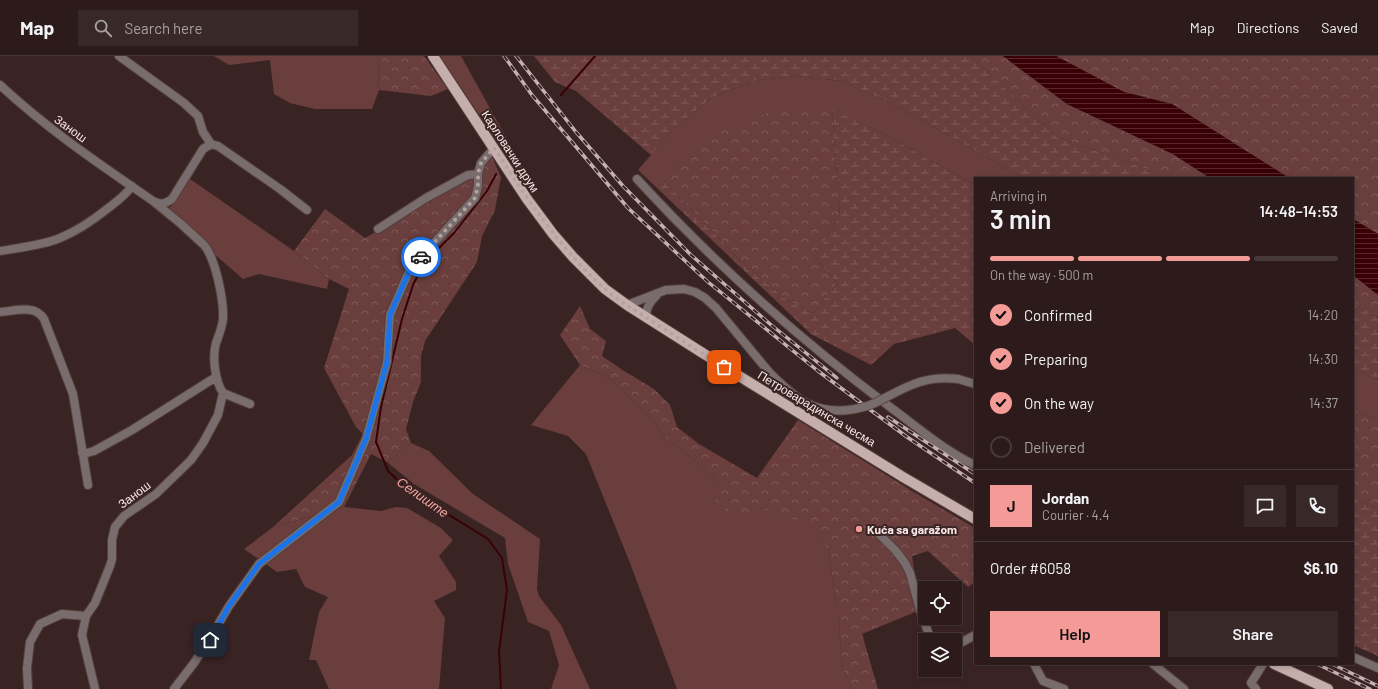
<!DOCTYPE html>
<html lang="en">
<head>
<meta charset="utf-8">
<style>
  :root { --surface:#2c1b1a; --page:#382827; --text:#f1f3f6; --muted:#a6a1a2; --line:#483939; --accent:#f59b97 }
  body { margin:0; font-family:Barlow,sans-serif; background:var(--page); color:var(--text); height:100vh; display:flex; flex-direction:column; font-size:15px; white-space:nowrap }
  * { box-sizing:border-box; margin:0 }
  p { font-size:13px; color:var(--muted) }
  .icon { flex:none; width:22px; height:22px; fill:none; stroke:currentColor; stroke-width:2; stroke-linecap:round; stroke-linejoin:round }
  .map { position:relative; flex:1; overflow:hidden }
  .details { position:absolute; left:974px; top:121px; width:380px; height:488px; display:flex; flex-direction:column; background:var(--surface); border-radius:0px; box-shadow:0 2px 6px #0003,0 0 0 1px var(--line) }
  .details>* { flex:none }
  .fabs { position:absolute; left:918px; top:525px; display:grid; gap:8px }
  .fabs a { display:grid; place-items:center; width:44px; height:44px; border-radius:0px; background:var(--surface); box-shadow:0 2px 6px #0003,0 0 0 1px var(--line); font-size:20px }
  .pin { position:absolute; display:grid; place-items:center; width:34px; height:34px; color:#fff; margin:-17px; border-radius:8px; box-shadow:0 2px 6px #0006 }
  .courier { position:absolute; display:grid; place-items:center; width:40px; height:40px; margin:-20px; border:3px solid #1a73e8; border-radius:50%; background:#fff; color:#222; box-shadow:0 1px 5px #0007 }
  .head em { font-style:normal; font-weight:600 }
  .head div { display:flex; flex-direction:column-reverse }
  .head { display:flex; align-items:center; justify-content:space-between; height:68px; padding:0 16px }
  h1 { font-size:26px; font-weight:600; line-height:30px }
  .bar { display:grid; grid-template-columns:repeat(4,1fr); gap:6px 4px; align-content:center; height:48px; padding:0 16px }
  .bar i { height:5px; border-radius:3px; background:var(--line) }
  .bar .current { background:var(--accent) }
  .bar p { grid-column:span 4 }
  .line { display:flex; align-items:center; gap:10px; padding:0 16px; border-top:1px solid var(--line) }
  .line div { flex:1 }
  .round { display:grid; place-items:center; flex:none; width:42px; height:42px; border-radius:0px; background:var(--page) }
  ol { padding:0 16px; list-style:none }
  li { display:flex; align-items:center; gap:12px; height:44px }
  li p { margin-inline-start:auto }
  li .icon { padding:4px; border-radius:50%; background:var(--accent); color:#111; stroke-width:4 }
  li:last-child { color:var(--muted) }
  li i { width:22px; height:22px; border:2px solid var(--line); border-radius:50% }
  .primary-button { display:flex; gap:8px; margin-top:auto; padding:8px 16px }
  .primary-button a { flex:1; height:46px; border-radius:0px; background:var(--accent); color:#111; font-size:16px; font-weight:600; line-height:46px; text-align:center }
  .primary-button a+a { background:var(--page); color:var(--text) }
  header { display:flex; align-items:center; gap:24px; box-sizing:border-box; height:56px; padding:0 20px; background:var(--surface); border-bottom:1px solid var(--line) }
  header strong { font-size:19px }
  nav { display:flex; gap:22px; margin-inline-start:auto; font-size:14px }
  .search { width:280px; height:36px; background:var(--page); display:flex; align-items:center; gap:10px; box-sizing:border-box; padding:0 14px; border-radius:0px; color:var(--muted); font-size:15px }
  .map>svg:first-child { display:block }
  .green { fill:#693e3d }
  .forest { fill:url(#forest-crowns) }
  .wetland { fill:url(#wetland-marsh) }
  .water { fill:url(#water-rules) }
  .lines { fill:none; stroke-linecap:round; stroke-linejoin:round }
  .stream { stroke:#390106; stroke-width:2 }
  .minor-casing { stroke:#543f3e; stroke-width:10 }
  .major-casing { stroke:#543f3e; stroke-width:12 }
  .minor { stroke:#786d6c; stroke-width:8 }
  .major { stroke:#c6aeac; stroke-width:10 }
  .rail-casing { stroke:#c3b2b1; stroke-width:3.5 }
  .rail { stroke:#3a2423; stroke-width:2; stroke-dasharray:6; stroke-linecap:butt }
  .minor-bridge-casing { stroke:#543f3e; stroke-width:10; stroke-linecap:butt }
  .minor-bridge { stroke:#786d6c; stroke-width:8 }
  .done { stroke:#b5a3a2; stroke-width:4; stroke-dasharray:0 7.2 }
  .route { stroke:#1a73e8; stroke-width:5 }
  .poi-dot { fill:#f59b97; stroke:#3a2423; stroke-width:1.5 }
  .labels { text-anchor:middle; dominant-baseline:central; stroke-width:4; stroke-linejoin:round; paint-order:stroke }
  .street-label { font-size:12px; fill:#f7e7e6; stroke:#3a2423 }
  .poi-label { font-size:12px; font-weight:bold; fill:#f7e7e6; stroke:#3a2423; text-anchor:start }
  .water-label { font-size:13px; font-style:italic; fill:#f4a6a2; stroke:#3a2423 }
</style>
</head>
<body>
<header>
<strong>Map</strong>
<div class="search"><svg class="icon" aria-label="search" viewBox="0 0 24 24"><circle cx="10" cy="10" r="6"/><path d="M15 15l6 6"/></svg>Search here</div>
<nav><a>Map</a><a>Directions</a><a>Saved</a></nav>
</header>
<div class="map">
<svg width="1378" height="633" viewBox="0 0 1378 633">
  <defs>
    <pattern id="forest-crowns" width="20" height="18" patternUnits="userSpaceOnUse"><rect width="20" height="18" fill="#693e3d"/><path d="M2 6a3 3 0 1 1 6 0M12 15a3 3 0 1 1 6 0" fill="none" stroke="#7f5a59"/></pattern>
    <pattern id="wetland-marsh" width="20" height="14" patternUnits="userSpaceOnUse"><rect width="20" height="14" fill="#693e3d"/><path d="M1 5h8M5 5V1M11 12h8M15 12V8" fill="none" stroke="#7f5a59"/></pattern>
    <pattern id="water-rules" width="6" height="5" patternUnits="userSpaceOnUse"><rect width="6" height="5" fill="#390106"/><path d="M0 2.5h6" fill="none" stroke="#56262a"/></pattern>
  </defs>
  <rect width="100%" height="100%" fill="#3a2423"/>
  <path class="green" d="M214 0H378L379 34 372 53H315L290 47 274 38 270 4 229 9Z
    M440 0H461L522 110 517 116Z
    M798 20 841 25 897 50 1023 122H975V129L882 77 831 53 678 108 657 132 638 114 675 71 713 41 758 24Z
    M190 123 294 195 329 223 327 233 259 218 243 223 213 197 168 154Z
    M580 309 611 323 647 358 665 381 698 407 713 421 720 429 760 452 810 468 828 493 838 558 843 614 851 633H677L630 507 586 398 568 380 531 369Z
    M1353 312 1378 323V363L1353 353Z
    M411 387 429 395 473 438 540 483 537 533 539 540 561 569 590 633H551L559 609 549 575 528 566 508 508 505 482 414 428 387 406Z
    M344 451 381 455 396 451 407 452 441 472 453 484 439 500 456 526V534L434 545 445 562 439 633H329L316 604H309L319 556 328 541 305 531 296 513 277 516 244 493 273 471Z"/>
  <path class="forest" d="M378 0H424L448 33 431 40 379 34Z
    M971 0H1003L1067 48 1173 98 1210 122H1165L1155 116 1057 81Z
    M1056 0H1378V178L1353 163V122H1289L1172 48 1124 36Z
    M778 53H832L840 159 815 201 837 227 813 257 788 245 739 203 663 124 678 108 727 72Z
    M492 101 501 121 495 154 482 180 477 206 425 285 421 300V326L413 346 406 373 411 387 387 406 371 398 344 451 273 471 352 399 363 378 356 371 324 312 349 233 329 223 294 195 325 153 365 182 452 131Z
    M1353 219 1378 239V261L1370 259 1353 247Z
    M580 250 590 273 606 285 602 300 624 315 654 333 670 349 677 371 699 388 757 422 798 364 912 435 975 472V526L968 531 928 495 912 500 920 554 862 578 878 633H851L843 614 838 558 828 493 810 469 760 452 735 462 716 445 720 429 713 421 698 407 665 381 647 358 611 323 580 309 560 279Z
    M1353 353 1378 363V452L1353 444Z"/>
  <path class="wetland" d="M534 0H971L1057 81 1155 116 1165 122H1023L897 50 841 25 798 20 758 24 713 41 675 71 651 99 576 35 555 26Z
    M832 53 882 77 975 129V289L955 272 894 288 871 309 811 278 657 132 663 124 739 203 788 245 813 257 837 227 815 201 840 159Z
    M1353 247 1370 259 1378 261V323L1353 312Z
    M1353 444 1378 452V600L1353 589Z"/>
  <path class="water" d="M1003 0H1056L1124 36 1172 48 1289 122H1210L1173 98 1067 48Z
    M1353 163 1378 178V239L1353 219Z"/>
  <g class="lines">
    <path class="stream" d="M561 39 595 0
      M496 118 487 135 454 177 424 207 413 229 402 263 381 351 376 386 388 415 407 433 488 483 502 502 507 534 499 595 501 633"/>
    <g class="minor-casing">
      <path id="minor" d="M119 0 184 47 198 60 203 76 211 88
        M0 29C47 73 101 109 153 145 161 149 165 148 172 143L203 93 211 88 218 90 280 133 307 154
        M637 123C714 207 799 283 890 351 916 370 946 396 975 409
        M378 173 426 142 468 119 478 118
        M0 195C18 192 44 189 60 182 77 175 92 165 107 153 116 146 125 140 132 130
        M627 249 666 234 684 233 695 236 705 242 716 252 769 316
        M0 256C15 255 35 248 44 263L73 338 88 429
        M646 262C646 250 651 245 659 237
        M958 323 975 328
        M223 337 250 348
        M82 396 87 397 94 395 132 374 216 321
        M877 476 896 495 905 507 910 517 920 554 931 584
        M955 590 975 579
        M1353 601 1378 612
        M1034 608 1043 625 1064 633
        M1153 608 1184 633
        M28 633 27 612 30 586 40 568 62 558 86 560
        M95 633 82 579 86 560 95 547 110 510 112 503V484L115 471 124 460 156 438 191 404 203 387 218 359 223 337C215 325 212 301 216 287 219 279 222 272 223 263 224 246 216 203 204 189L180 167 153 145
        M174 633 194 607 209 584 229 550 259 508 339 446 366 383 387 306 390 259 410 213 475 142 478 130V118L481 107 494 92
        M1256 633 1251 627 1263 608"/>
    </g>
    <g class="major-casing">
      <path id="major" d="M433 0 527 143 553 178 573 201 605 233 627 249 731 315 903 421 975 463
        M1274 608 1328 633"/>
    </g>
    <use href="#minor" class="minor"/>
    <use href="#major" class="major"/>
    <g class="rail-casing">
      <path id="rail" d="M504 0 532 39 628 152 708 226 818 315 907 381 975 427
        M516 0 576 76 623 130 691 199 770 268 837 322
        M888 361 975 418
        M1317 608 1370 633
        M1332 608 1378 630"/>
    </g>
    <use href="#rail" class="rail"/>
    <g class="minor-bridge-casing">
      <path id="minor-bridge" d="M769 316C793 340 812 358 848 354 857 353 866 351 875 347 905 332 922 319 958 323"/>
    </g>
    <use href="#minor-bridge" class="minor-bridge"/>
  </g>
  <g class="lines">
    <path class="done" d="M421 201 475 142 478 130V118L481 107 494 92C527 142 559 192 604 232 617 244 632 253 647 262 672 278 698 295 724 311"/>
    <path class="route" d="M210 584 229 550 259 508 339 446 366 383 387 306 390 259 410 213 421 201"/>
  </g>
  <circle class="poi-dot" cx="859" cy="473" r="4"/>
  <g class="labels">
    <g class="street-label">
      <text transform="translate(71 72) rotate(36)">Занош</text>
      <text transform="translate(511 95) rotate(57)">Карловачки друм</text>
      <text transform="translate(817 352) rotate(31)">Петроварадинска чесма</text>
      <text transform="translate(134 438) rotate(-37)">Занош</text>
    </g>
    <g class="poi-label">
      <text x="867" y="473">Kuća sa garažom</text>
    </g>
    <g class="water-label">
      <text transform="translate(423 441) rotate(35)">Селиште</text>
    </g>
  </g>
</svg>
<div class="fabs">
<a><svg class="icon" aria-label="locate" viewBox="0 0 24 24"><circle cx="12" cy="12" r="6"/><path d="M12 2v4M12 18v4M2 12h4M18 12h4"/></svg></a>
<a><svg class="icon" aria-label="layers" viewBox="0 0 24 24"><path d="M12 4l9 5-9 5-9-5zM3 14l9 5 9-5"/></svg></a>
</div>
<div class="pin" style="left:724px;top:311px;background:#ea580c"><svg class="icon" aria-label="bag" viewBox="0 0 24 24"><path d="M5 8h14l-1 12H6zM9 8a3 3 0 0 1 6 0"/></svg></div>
<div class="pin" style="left:210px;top:584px;background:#1f2937"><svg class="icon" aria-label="home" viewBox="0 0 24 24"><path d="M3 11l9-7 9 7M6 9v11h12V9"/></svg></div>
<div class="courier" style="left:421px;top:201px"><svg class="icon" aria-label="car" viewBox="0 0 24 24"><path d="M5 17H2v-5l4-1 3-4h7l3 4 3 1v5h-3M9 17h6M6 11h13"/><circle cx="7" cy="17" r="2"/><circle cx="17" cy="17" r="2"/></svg></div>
<section class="details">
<div class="head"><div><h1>3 min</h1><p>Arriving in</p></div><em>14:48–14:53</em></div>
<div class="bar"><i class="current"></i><i class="current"></i><i class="current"></i><i></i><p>On the way · 500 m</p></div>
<ol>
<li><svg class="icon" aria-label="check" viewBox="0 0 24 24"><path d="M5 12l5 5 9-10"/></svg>Confirmed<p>14:20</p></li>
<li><svg class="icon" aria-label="check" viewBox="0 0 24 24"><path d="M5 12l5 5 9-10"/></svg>Preparing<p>14:30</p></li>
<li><svg class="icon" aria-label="check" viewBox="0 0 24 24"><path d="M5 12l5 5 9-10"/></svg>On the way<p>14:37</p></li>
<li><i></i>Delivered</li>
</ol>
<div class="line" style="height:72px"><b class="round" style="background:var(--accent);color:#111">J</b><div><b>Jordan</b><p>Courier · 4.4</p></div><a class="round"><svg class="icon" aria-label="chat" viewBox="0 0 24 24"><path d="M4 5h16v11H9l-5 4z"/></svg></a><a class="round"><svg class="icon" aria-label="phone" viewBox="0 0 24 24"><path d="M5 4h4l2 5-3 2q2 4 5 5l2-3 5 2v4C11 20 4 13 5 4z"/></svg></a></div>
<div class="line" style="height:52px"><div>Order #6058</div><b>$6.10</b></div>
<div class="primary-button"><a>Help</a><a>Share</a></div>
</section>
</div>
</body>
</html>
